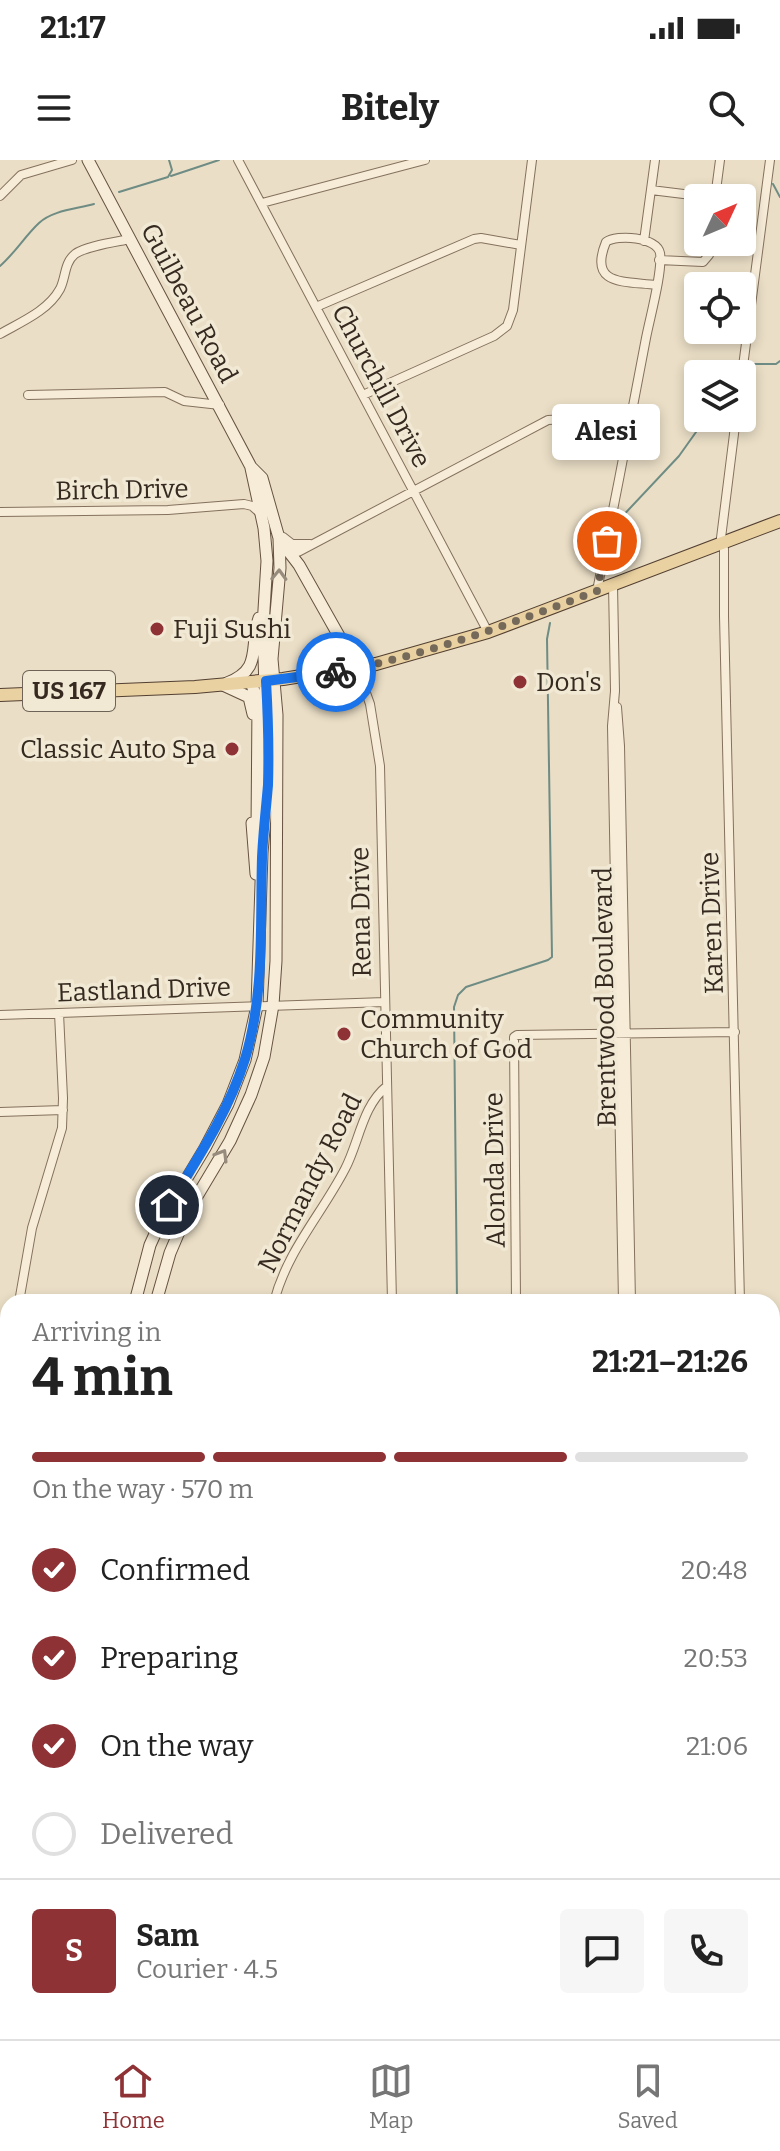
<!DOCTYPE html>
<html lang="en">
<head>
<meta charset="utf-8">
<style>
  :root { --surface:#fff; --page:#f6f6f6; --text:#222; --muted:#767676; --line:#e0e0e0; --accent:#8e3236 }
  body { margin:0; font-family:Bitter,serif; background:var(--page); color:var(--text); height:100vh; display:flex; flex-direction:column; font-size:30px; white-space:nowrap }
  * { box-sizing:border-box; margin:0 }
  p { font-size:26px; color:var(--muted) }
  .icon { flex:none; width:44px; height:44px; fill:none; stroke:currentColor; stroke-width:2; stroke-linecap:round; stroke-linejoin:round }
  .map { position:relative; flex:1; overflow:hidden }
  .side { position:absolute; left:0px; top:1134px; width:780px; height:746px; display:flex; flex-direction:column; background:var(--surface); border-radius:24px 24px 0 0; box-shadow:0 4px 12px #0003 }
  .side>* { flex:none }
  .needle { width:52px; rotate:46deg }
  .controls { position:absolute; left:684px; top:24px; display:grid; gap:16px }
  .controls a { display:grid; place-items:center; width:72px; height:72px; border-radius:8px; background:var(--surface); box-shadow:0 4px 12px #0003; font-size:40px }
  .pin { position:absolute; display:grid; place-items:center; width:68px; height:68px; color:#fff; margin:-34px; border:4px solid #fff; border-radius:50%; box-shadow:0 2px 8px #0007 }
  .courier { position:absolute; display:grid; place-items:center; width:80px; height:80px; margin:-40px; border:6px solid #1a73e8; border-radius:50%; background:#fff; color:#222; box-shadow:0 2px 10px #0007 }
  .bubble { position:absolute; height:56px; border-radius:8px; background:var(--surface); box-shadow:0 4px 12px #0003; font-size:26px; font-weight:700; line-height:56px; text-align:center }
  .headline em { font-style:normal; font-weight:700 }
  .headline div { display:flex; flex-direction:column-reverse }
  .headline { display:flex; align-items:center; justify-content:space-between; height:136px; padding:0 32px }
  h1 { font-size:52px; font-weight:700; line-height:60px }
  .bar { display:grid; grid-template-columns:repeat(4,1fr); gap:12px 8px; align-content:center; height:96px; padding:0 32px }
  .bar i { height:10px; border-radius:6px; background:var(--line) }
  .bar .active { background:var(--accent) }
  .bar p { grid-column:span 4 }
  .line { display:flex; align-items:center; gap:20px; padding:0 32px; border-top:2px solid var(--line) }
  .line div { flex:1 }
  .round { display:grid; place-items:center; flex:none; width:84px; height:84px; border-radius:8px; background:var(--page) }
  ol { padding:0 32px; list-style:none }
  li { display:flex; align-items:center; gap:24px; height:88px }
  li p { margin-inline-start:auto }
  li .icon { padding:8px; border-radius:50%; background:var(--accent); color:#fff; stroke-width:4 }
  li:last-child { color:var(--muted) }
  li i { width:44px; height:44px; border:4px solid var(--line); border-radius:50% }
  .status { display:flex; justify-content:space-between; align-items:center; height:56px; padding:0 40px; background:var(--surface); direction:ltr }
  .status svg { height:22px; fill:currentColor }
  header { display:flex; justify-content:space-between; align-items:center; height:104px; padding:0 32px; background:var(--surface); font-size:36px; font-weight:700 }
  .tab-bar { display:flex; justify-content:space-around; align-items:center; height:112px; border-top:2px solid var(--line); background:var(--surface); font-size:22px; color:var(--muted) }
  .tab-bar a { display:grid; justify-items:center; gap:4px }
  .tab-bar .active { color:var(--accent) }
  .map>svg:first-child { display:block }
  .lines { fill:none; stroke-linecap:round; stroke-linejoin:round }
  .stream { stroke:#6e8c84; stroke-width:2 }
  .street-casing { stroke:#84715d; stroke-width:10 }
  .secondary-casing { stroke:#665240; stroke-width:13 }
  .primary-casing { stroke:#523f31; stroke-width:14 }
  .street { stroke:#f6ecd8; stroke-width:8 }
  .secondary { stroke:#f6ecd8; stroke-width:11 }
  .primary { stroke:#ead1a1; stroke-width:12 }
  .oneway { stroke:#968b7c }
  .done { stroke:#75695a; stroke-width:8; stroke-dasharray:0 14.4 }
  .route { stroke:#1a73e8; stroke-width:10 }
  .poi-dot { fill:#8e3236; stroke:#f2e9d5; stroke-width:3 }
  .labels { text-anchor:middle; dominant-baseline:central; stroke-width:7; stroke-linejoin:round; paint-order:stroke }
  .shield { fill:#f2e9d5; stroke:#6e6356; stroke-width:2 }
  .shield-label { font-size:24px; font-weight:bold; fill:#362a20 }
  .street-label { font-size:26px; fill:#362a20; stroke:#f2e9d5 }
  .poi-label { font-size:26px; fill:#362a20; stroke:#f2e9d5; text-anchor:start }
</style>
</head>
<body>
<div class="status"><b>21:17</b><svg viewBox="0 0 49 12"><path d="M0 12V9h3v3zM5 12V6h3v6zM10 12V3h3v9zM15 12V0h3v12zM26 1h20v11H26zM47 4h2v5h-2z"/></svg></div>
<header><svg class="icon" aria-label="menu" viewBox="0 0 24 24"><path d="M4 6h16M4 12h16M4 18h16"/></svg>Bitely<svg class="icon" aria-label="search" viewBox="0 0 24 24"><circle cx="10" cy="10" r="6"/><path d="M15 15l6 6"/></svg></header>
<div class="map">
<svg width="780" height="1879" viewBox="0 0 780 1879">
  <rect width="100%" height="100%" fill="#eadec6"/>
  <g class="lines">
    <path class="stream" d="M171 16 219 0
      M773 24 780 37
      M119 32 168 17 172 10 169 0
      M0 106C15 93 25 76 39 63 53 50 77 49 94 44
      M751 204H776L780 201
      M617 362 679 296 706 258
      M457 1142 454 847 458 835 466 827 548 800 552 797 547 479 550 463
      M459 1879V1872"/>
    <g class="street-casing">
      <path id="street" d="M238 0 488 472
        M651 30 716 38
        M0 36 21 15 72 0
        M715 38 720 0
        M262 43 425 0
        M644 81 655 0
        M659 100 703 102 709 95 710 82
        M316 147 474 79 481 78 521 85
        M0 174C21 162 48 151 60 129 66 117 64 103 75 94 86 86 116 82 130 79
        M742 214 770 0
        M28 235 165 232 184 241 220 245
        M363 235 494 176 507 166 513 150 532 0
        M736 258 721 378 724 389V456L740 1142
        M0 352 168 350 244 344 252 346 260 353
        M283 377 292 384H310
        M290 392H298L548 260 566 259 628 273
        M613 425 615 531 612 566 623 1142
        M597 431C614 347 630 262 646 178 650 157 663 111 660 93 657 77 617 74 606 82 588 126 624 121 656 125
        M357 508 370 544 380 606 392 1142
        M617 547 620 586 631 1142
        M0 855 385 842
        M0 952 63 950
        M19 1142 32 1068 62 968 63 938 59 853
        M274 1142C287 1091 321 1055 345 1009 359 983 362 946 387 926
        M516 1142 514 877 517 875 735 872
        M772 1216H780
        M0 1217H8
        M772 1563 780 1562
        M530 1872V1879
        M639 1872V1879
        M645 1872 646 1879
        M99 1879 102 1872
        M286 1879V1872
        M761 1879 780 1874"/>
    </g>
    <g class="secondary-casing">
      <path id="secondary" d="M88 0 251 307 262 318 279 378 280 408 272 499 277 555 276 801 273 845 264 897 251 935 230 981 187 1053 170 1093 156 1142
        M279 379 299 405 357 508
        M251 522 258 543 257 670
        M227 523C263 509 249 488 259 458
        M223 525 249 537 253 554
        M252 663 256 714
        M135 1142 150 1085 160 1063 205 988 228 944 245 900 257 846 262 693 268 622 263 466 267 401 264 368 251 308
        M0 1505 8 1501
        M0 1533 8 1520
        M0 1568 8 1553
        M0 1843 8 1844
        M399 1872 403 1873V1879"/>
    </g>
    <g class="primary-casing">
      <path id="primary" d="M0 535 195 527 283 519 376 504 488 472 780 361"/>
    </g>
    <use href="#street" class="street"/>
    <use href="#secondary" class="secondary"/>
    <use href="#primary" class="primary"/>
  </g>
  <defs><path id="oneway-chevron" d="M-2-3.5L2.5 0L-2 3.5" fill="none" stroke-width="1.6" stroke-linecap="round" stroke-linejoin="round" transform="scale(2)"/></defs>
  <g class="oneway">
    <use href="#oneway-chevron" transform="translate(279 415) rotate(-88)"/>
    <use href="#oneway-chevron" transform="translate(222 995) rotate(-59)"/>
  </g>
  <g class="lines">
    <path class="done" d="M336 512C426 496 512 463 597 431L607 381"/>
    <path class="route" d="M169 1045C198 998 228 953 245 899 265 834 260 765 262 698 263 674 266 649 268 625 269 590 268 555 266 521L336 512"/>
  </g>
  <g class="poi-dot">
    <circle cx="157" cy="469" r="8"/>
    <circle cx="520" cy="522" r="8"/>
    <circle cx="232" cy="589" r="8"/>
    <circle cx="344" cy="874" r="8"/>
  </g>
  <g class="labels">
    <rect class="shield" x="23" y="511" width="92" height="40" rx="6"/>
    <g class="shield-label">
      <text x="69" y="531">US 167</text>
    </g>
    <g class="street-label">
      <text transform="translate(189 143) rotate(62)">Guilbeau Road</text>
      <text transform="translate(381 226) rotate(62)">Churchill Drive</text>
      <text transform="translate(122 330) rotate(-1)">Birch Drive</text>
      <text transform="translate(361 752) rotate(-91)">Rena Drive</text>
      <text transform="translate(712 763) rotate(-92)">Karen Drive</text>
      <text transform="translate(144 830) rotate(-2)">Eastland Drive</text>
      <text transform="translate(605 837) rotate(-91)">Brentwood Boulevard</text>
      <text transform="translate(495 1010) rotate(-91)">Alonda Drive</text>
      <text transform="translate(310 1023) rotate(-63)">Normandy Road</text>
    </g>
    <g class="poi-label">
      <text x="173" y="469">Fuji Sushi</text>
      <text x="536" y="522">Don's</text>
      <text x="216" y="589" text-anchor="end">Classic Auto Spa</text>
      <text x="360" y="859">Community<tspan x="360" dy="30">Church of God</tspan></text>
    </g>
  </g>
</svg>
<div class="controls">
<a><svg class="needle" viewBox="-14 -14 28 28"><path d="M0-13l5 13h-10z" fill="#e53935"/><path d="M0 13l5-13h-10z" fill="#767676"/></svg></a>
<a><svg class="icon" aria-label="locate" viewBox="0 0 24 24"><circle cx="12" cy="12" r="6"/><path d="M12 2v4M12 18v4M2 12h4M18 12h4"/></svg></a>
<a><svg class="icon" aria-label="layers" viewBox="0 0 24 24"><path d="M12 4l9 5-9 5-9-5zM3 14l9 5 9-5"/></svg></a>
</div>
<div class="pin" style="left:607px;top:381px;background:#ea580c"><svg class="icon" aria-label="bag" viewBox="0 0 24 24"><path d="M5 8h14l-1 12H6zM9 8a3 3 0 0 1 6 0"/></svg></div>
<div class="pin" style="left:169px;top:1045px;background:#1f2937"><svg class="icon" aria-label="home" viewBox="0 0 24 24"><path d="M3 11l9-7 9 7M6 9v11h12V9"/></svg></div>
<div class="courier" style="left:336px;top:512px"><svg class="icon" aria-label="bike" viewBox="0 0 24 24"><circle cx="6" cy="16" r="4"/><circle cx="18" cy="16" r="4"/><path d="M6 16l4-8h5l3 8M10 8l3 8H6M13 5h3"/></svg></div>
<div class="bubble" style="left:552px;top:244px;width:108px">Alesi</div>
<section class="side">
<div class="headline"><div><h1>4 min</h1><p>Arriving in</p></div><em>21:21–21:26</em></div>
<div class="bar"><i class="active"></i><i class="active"></i><i class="active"></i><i></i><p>On the way · 570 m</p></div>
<ol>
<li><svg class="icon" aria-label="check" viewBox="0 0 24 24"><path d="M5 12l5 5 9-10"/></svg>Confirmed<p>20:48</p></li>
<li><svg class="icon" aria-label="check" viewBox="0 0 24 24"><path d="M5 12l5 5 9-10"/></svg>Preparing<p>20:53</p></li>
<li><svg class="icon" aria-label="check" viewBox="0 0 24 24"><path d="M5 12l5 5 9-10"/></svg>On the way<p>21:06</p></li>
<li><i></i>Delivered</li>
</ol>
<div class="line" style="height:144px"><b class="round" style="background:var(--accent);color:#fff">S</b><div><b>Sam</b><p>Courier · 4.5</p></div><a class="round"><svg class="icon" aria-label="chat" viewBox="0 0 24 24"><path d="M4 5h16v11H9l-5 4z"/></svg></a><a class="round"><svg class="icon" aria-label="phone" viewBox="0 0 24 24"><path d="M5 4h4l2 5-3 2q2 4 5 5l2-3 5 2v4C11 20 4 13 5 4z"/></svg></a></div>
</section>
</div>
<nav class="tab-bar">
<a class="active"><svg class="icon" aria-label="home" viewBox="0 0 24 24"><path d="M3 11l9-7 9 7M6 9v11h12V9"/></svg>Home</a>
<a><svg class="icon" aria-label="map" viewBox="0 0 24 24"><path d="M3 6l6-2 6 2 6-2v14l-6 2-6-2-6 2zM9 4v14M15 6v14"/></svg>Map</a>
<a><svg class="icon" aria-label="saved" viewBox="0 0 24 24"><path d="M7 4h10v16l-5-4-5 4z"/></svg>Saved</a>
</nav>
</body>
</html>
